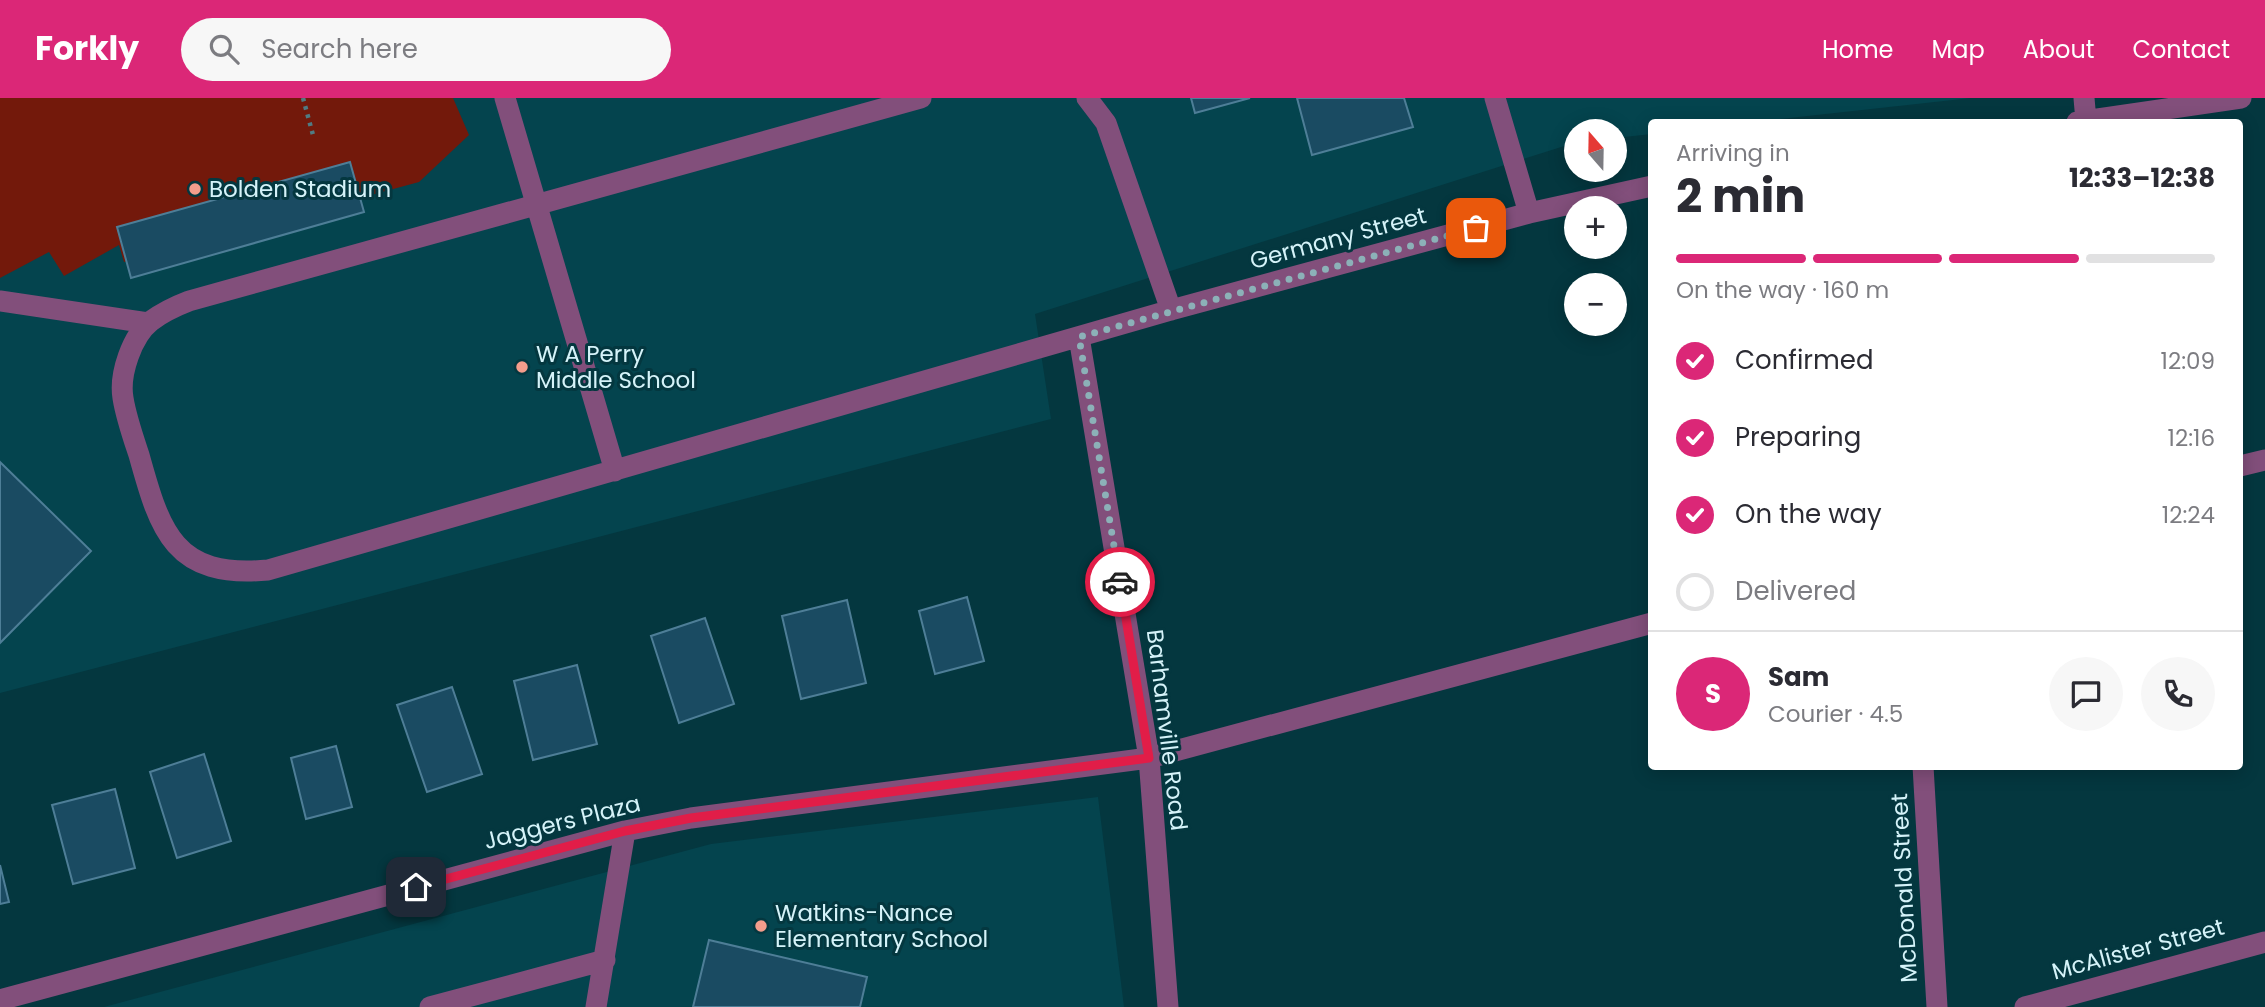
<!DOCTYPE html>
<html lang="en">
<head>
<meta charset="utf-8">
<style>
  :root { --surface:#fff; --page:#f7f7f7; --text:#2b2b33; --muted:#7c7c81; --line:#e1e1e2; --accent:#db2777 }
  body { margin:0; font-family:Poppins,sans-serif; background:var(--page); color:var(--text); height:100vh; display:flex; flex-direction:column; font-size:26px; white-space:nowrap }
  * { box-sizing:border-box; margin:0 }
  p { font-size:23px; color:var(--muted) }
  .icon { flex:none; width:38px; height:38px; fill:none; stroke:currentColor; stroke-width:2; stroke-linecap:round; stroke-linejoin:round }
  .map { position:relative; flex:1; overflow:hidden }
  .side { position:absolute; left:1648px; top:21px; width:595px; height:651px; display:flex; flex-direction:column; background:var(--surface); border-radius:7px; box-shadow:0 4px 18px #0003 }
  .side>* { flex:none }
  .needle { width:46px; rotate:340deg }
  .tools { position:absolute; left:1564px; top:21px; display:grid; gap:14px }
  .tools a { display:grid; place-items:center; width:63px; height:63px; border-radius:50%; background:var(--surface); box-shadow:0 4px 18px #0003; font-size:35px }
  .pin { position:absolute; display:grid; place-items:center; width:60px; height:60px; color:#fff; margin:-30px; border-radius:14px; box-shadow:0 4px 10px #0006 }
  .courier { position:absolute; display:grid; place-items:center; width:70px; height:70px; margin:-35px; border:5px solid #e11d48; border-radius:50%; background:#fff; color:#222; box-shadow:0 2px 9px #0007 }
  .head em { font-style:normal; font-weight:700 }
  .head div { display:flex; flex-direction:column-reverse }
  .head { display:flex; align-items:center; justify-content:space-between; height:119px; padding:0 28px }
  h1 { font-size:46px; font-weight:700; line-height:52px }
  .bar { display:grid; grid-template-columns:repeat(4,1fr); gap:10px 7px; align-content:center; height:84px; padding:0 28px }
  .bar i { height:9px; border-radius:5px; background:var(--line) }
  .bar .selected { background:var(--accent) }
  .bar p { grid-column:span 4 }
  .line { display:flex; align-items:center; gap:18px; padding:0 28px; border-top:2px solid var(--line) }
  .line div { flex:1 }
  .round { display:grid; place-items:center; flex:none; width:74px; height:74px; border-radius:37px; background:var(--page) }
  ol { padding:0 28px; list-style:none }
  li { display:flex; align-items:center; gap:21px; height:77px }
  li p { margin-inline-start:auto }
  li .icon { padding:7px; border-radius:50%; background:var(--accent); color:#fff; stroke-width:4 }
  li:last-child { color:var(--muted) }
  li i { width:38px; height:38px; border:4px solid var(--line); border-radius:50% }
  header { display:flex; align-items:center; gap:42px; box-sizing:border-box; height:98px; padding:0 35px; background:var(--accent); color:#fff }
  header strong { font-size:33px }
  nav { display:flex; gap:38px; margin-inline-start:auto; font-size:24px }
  .search { width:490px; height:63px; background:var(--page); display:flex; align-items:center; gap:18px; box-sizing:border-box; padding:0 24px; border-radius:38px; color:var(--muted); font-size:26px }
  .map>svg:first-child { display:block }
  .built { fill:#04444e }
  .green { fill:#73190b }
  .building { fill:#1a4b62; stroke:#4e7e97; stroke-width:2 }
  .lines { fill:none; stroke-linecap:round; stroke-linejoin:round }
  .path { stroke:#507b83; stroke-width:4.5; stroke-dasharray:3.5 5; stroke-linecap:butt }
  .minor { stroke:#824f7b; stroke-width:21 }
  .done { stroke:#8cb1b8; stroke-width:7; stroke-dasharray:0 12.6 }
  .route { stroke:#e11d48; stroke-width:9 }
  .poi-dot { fill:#f49d8c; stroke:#04373f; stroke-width:2.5 }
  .labels { text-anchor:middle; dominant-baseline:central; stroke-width:6; stroke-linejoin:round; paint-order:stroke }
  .poi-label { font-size:23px; fill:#d5f3f9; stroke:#04373f; text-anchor:start }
  .street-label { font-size:23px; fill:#d5f3f9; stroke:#04373f }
</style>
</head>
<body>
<header>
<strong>Forkly</strong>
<div class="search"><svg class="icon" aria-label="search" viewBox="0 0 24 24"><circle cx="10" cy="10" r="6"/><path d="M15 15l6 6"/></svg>Search here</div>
<nav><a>Home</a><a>Map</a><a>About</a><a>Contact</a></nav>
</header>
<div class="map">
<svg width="2265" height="909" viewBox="0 0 2265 909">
  <rect width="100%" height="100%" fill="#04373f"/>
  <path class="built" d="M0 0H1971L1752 24H1652V36L1615 40V33H1577V44L1035 216 1051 321 0 595Z
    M1098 699 1124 909H104L711 746Z"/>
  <path class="green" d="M0 0H453L469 37 419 84 124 164 119 147 64 178 49 154 0 180Z"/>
  <path class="building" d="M1191 0H1250L1195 15Z
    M1297 0H1404L1413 29 1312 57Z
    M350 64 364 114 131 180 117 129Z
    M0 364 91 453 0 545Z
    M967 499 984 563 935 576 919 513Z
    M847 502 866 585 801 601 782 518Z
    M705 520 734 606 679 625 651 538Z
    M577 567 597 646 533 662 514 583Z
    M452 589 482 676 427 694 397 607Z
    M336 648 352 709 306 721 291 660Z
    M204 656 231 743 177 760 150 674Z
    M115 691 135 770 73 786 52 707Z
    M0 767 9 804 0 806Z
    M709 842 867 879 860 909H693Z"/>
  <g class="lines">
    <path class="path" d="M303 0 313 37"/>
    <path class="minor" d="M505 0 615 373
      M921 0 189 203C176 208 163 214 151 223 132 238 119 276 123 300 126 319 133 339 139 357 160 433 174 481 268 472L1171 212 1529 115 1652 88
      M1087 0 1106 25 1171 212
      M1495 0 1529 115
      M2084 0 2086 23
      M2077 24 2241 0
      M0 203 148 225
      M1079 239 1149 660 1168 909
      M2240 368 2265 362
      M1923 668 1937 909
      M0 902 625 733 691 720 1149 660 1652 525
      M430 909 605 862
      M596 909 625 733
      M2025 909 2265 844"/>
  </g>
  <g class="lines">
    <path class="done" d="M1120 484 1079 239 1476 130"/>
    <path class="route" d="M416 789 625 733 691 720 1149 660 1120 484"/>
  </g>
  <g class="poi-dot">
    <circle cx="195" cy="91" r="7"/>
    <circle cx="522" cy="269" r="7"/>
    <circle cx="761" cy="828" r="7"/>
  </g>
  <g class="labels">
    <g class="poi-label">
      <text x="209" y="91">Bolden Stadium</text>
      <text x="536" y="256">W A Perry<tspan x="536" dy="26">Middle School</tspan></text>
      <text x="775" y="815">Watkins-Nance<tspan x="775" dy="26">Elementary School</tspan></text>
    </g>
    <g class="street-label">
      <text transform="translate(1338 140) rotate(-15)">Germany Street</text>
      <text transform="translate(1167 632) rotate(83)">Barhamville Road</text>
      <text transform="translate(562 724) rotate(-14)">Jaggers Plaza</text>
      <text transform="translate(1904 790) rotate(-93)">McDonald Street</text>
      <text transform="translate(2138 851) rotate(-15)">McAlister Street</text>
    </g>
  </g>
</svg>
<div class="tools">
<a><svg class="needle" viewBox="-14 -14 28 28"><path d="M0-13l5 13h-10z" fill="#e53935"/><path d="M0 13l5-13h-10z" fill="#7c7c81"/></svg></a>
<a>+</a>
<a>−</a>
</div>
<div class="pin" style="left:1476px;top:130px;background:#ea580c"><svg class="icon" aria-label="bag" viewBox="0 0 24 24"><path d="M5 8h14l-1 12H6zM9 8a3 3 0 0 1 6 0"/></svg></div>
<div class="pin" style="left:416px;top:789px;background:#1f2937"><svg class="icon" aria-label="home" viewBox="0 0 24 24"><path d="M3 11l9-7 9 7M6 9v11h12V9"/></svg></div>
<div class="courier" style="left:1120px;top:484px"><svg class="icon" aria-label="car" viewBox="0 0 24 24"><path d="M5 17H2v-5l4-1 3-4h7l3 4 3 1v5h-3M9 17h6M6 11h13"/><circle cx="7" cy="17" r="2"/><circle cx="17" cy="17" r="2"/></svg></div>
<section class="side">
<div class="head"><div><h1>2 min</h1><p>Arriving in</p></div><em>12:33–12:38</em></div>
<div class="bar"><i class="selected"></i><i class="selected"></i><i class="selected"></i><i></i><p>On the way · 160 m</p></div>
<ol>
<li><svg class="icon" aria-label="check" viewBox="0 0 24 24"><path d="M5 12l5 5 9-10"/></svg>Confirmed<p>12:09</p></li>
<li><svg class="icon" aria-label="check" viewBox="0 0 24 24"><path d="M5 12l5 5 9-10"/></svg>Preparing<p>12:16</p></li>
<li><svg class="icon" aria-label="check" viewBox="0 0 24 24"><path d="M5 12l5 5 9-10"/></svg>On the way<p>12:24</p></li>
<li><i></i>Delivered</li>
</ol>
<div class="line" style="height:126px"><b class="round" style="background:var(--accent);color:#fff">S</b><div><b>Sam</b><p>Courier · 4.5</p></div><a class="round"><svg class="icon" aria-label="chat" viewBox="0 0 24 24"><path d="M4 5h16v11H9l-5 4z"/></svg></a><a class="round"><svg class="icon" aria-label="phone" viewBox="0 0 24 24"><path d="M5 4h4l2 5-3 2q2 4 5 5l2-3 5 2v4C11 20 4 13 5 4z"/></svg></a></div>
</section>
</div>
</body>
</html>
